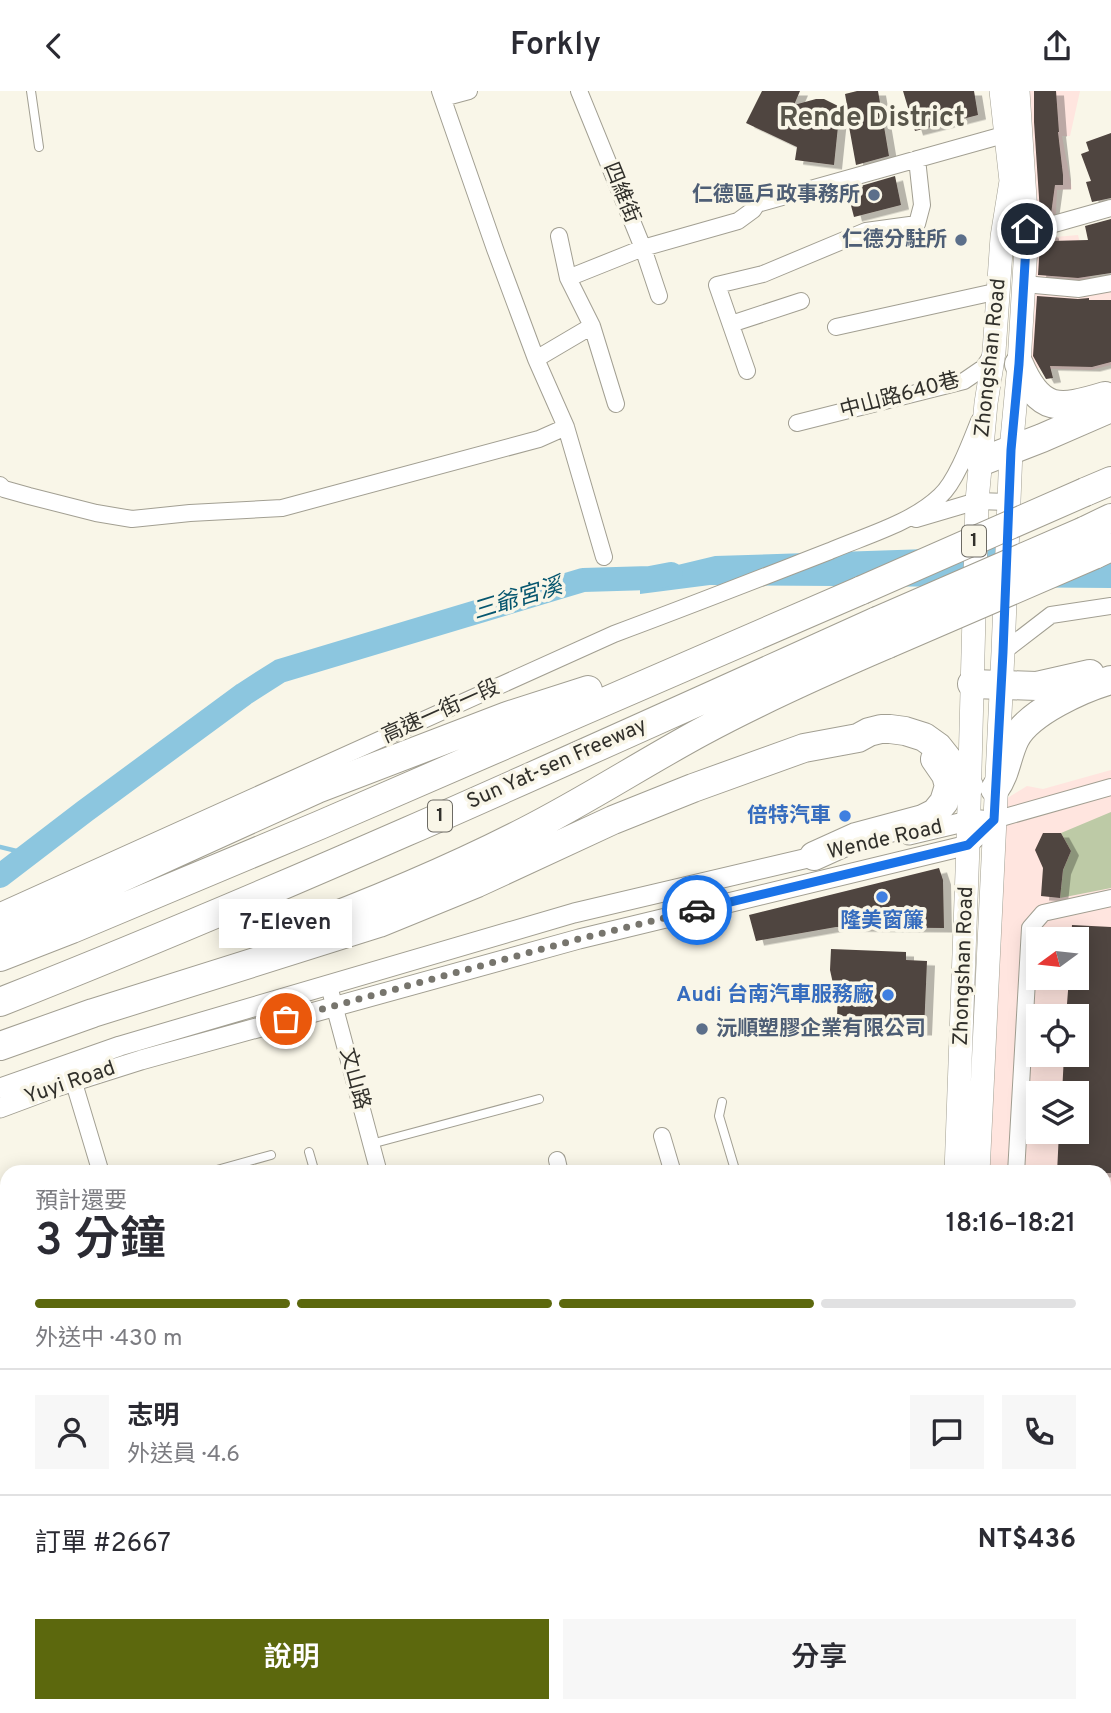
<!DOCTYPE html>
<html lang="zh-TW">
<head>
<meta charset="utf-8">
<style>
  :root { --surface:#fff; --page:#f7f7f7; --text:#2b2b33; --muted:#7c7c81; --line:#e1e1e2; --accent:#5c680d }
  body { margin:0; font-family:Overpass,"Noto Sans TC",sans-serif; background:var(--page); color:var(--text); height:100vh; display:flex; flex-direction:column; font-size:26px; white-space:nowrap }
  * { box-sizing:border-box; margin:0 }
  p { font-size:23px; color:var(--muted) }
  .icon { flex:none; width:38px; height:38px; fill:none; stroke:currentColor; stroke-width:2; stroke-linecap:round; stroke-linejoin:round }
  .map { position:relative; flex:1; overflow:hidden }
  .side { position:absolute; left:0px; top:1074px; width:1111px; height:548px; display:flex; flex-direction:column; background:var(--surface); border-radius:21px 21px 0 0; box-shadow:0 4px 18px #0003 }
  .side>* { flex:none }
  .needle { width:46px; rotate:255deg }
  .fabs { position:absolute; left:1026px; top:836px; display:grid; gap:14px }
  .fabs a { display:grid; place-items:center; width:63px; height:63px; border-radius:0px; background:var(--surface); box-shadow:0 4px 18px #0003; font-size:35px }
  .pin { position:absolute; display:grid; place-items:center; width:60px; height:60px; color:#fff; margin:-30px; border:4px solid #fff; border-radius:50%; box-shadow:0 2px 7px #0007 }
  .courier { position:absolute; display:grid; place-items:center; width:70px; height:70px; margin:-35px; border:5px solid #1a73e8; border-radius:50%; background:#fff; color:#222; box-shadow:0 2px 9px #0007 }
  .bubble { position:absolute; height:49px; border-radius:0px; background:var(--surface); box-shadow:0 4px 18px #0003; font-size:23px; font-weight:600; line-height:49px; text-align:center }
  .summary em { font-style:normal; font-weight:600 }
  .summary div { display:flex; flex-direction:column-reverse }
  .summary { display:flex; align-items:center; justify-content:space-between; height:119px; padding:0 35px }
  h1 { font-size:46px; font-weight:600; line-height:52px }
  .bar { display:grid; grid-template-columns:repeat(4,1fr); gap:10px 7px; align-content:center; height:84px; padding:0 35px }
  .bar i { height:9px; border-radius:5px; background:var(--line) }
  .bar .selected { background:var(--accent) }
  .bar p { grid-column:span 4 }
  .line { display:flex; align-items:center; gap:18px; padding:0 35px; border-top:2px solid var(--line) }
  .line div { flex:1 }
  .round { display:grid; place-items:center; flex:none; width:74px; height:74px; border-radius:0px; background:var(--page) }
  .primary-button { display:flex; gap:14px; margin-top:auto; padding:14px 35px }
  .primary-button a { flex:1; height:80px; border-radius:0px; background:var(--accent); color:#fff; font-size:28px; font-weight:600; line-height:80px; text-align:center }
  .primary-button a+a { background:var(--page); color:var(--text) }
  header { display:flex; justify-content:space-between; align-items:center; height:91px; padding:0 35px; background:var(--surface); font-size:32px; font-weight:600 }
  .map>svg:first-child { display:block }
  .commercial { fill:#ffe5df; fill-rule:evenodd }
  .green { fill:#bdcaa6 }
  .water { fill:#8cc6df }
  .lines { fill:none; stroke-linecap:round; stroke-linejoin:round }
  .stream { stroke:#8cc6df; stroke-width:4.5 }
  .river { stroke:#8cc6df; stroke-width:24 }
  .building { fill:#50443f; filter:url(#shadow) }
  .service-casing { stroke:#a29f92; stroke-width:10 }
  .minor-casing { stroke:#a29f92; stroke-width:18 }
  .tertiary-casing { stroke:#a29f92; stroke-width:21 }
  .secondary-casing { stroke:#a29f92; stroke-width:24 }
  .motorway-casing { stroke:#a29f92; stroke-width:30 }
  .service { stroke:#fff; stroke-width:8 }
  .minor { stroke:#fff; stroke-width:16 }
  .tertiary { stroke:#fff; stroke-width:19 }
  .secondary { stroke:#fff; stroke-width:23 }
  .motorway { stroke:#fff; stroke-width:28 }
  .motorway-bridge-casing { stroke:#a29f92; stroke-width:30; stroke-linecap:butt }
  .motorway-bridge { stroke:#fff; stroke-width:28 }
  .done { stroke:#77756d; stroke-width:7; stroke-dasharray:0 12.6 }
  .route { stroke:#1a73e8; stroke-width:9 }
  .service-dot { fill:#5c6f8a; stroke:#f9f6e8; stroke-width:2.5 }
  .shop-dot { fill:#3f7fe0; stroke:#f9f6e8; stroke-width:2.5 }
  .labels { text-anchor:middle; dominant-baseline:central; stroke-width:7; stroke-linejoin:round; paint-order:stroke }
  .shield { fill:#f9f6e8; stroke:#6d6b64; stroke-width:2 }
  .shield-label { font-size:19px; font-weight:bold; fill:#31302b }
  .street-label { font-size:21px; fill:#31302b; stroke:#f9f6e8 }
  .service-label { font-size:21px; font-weight:bold; fill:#4e5e75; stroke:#f9f6e8; text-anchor:end }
  .shop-label { font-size:21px; font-weight:bold; fill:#366cbe; stroke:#f9f6e8; text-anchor:end }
  .water-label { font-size:23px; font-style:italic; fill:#06566f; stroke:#f9f6e8 }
  .district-label { font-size:28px; font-weight:bold; fill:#59564b; stroke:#f9f6e8 }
</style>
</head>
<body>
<header><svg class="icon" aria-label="back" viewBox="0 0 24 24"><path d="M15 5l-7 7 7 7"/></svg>Forkly<svg class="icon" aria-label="share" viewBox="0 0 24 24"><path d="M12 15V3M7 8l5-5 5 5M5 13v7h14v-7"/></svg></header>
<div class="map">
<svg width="1111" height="1622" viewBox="0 0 1111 1622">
  <defs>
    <filter id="shadow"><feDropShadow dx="8" dy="4.5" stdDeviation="0" flood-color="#0004"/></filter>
  </defs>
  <rect width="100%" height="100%" fill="#f9f6e8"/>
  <path class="commercial" d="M1030 0H1080L1070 45H1062L1072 98 1057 99 1055 146 1078 144 1083 163H1086L1091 191 1111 188V274L1091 279 1029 277 1031 134Z
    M1111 679V1622H973V1615H1104V1082L990 1081 1001 711 1027 695 1043 698ZM1038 849H1076V887H1038ZM1038 926H1076V964H1038ZM1038 1003H1076V1041H1038Z"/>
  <path class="green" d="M1111 721V797L1060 807 1063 779 1071 760 1061 742Z"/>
  <path class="water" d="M1111 452V497L710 494 640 503V483L715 465Z"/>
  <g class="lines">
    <path class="stream" d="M0 756 29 763"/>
    <path class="river" d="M0 785 85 720 244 603 280 580 583 489 650 487 671 483"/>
  </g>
  <path class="building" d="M762 0H800L794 14 816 8H824L840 16 834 74 795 69 797 56 746 32Z
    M857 0H878L889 65 856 74 846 19 848 20 845 3Z
    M903 0H974L978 24 915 40Z
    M1034 0H1056L1059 41H1058L1063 84V94H1055L1051 123 1047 125 1044 130V136L1047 141 1051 143V150L1088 149 1085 135 1111 128V182L1078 187 1038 184 1041 137 1034 31Z
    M1111 42V107L1092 111 1086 91 1091 90 1081 63 1089 60 1086 51Z
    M895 85 901 114 854 126 847 99Z
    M1037 205 1078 208 1089 207V209H1111V271L1092 276 1050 275 1053 287 1046 288 1033 265Z
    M1043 742H1061L1071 760 1063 779 1060 807 1041 805 1043 777 1035 759Z
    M939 777 943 789 944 837 836 836 756 850 749 824Z
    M1072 834 1111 836V1082H1057L1059 1041H1076V1003H1062L1064 964H1076V926H1066L1069 887H1076V849H1071Z
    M831 858 906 861V869L927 870 924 940 867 938V930L837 928 838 897H834L830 879Z"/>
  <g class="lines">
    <g class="service-casing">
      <path id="service" d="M31 0 39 56
        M722 1011 719 1025 736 1082
        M371 1053 539 1008
        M309 1061 315 1082
        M206 1082 271 1064"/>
    </g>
    <g class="minor-casing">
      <path id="minor" d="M440 0 495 158 536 268 566 336 604 466
        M579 0 643 157 659 205
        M443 7 469 0
        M1054 133 1111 117
        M559 145 568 187 592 235 616 313
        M568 187 643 157 738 130 753 119 757 113 1007 43
        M1024 193 1079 198 1111 192
        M731 233 801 210
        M836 236 999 200
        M536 268 592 235
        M747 280 717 194 763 183 866 140 917 133 922 114 917 68
        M797 332 964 290 983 277 992 264
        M0 394 4 398 29 405 96 422 132 428 190 422 282 417 539 348 566 336
        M916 428 977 410 1008 411
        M1003 561 1051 524 1111 515
        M994 729 1111 696
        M0 820 614 543C687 516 758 488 830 460 865 445 912 432 940 405 956 391 971 350 979 330
        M329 895 379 1082
        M71 982 101 1082
        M662 1045 673 1082
        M557 1069 560 1082
        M1016 1082 1030 837 1043 822 1111 807
        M1104 1134 1111 1133
        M0 1168 7 1166
        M0 1315 7 1313
        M0 1555 7 1553
        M1104 1556H1111
        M243 1622 244 1615
        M390 1622V1615"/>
    </g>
    <g class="tertiary-casing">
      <path id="tertiary" d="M909 744 968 730 982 729
        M0 997 120 955 574 822 825 763
        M0 1017 59 995 141 969 579 848 968 754 994 729"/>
    </g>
    <g class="secondary-casing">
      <path id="secondary" d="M956 1082 968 754 977 410 986 312 994 261 1002 146 1011 90 1001 0
        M978 1082 1003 561 1011 359 1019 273 1027 138 1018 0
        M932 1622 933 1615
        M953 1622V1615"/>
    </g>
    <g class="motorway-casing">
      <path id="motorway" d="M1019 273C1040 322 1059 319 1105 305
        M980 371 1042 347 1111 317
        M1085 401 1111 390
        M1084 440 1111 427
        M1094 464 1111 456
        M972 593 1037 595 1090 583
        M995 698C1006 683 1007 664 1015 648 1029 621 1083 597 1111 589
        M814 765 856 746 923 728 935 722 944 711 949 695 946 684 935 668
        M0 838 79 806 317 698 507 625 588 599
        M287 843C368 813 448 780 526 740 585 710 642 673 701 641 762 608 825 580 888 553
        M0 866 72 838 320 734 862 499
        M0 911C296 794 587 661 877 530
        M0 955 93 922 379 832 477 792 613 729 693 697 804 657 858 647 869 641 881 638H890L905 640 924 646 938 656 969 695"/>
    </g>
    <use href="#service" class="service"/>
    <use href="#minor" class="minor"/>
    <use href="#tertiary" class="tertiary"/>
    <use href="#secondary" class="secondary"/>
    <use href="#motorway" class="motorway"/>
    <g class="motorway-bridge-casing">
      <path id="motorway-bridge" d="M862 499 1085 401
        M877 530 1084 440
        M888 553 1094 464"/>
    </g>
    <use href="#motorway-bridge" class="motorway-bridge"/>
  </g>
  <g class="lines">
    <path class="done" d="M286 928 579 848 697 819"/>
    <path class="route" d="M697 819 968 754 994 729 1003 561 1011 359 1019 273 1027 138"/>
  </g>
  <g class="service-dot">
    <circle cx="874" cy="104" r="7"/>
    <circle cx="961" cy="149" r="7"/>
    <circle cx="702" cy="938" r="7"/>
  </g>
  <g class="shop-dot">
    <circle cx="845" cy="725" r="7"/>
    <circle cx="882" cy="806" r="7"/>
    <circle cx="888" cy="904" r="7"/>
  </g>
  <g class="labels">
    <g class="shield">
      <rect x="962" y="434.5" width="24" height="31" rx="5"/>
      <rect x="428" y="709.5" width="24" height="31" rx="5"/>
    </g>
    <g class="shield-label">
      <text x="974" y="450">1</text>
      <text x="440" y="725">1</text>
    </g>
    <g class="street-label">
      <text transform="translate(621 102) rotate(68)">四維街</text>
      <text transform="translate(991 267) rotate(-84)">Zhongshan Road</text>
      <text transform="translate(900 305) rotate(-15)">中山路640巷</text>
      <text transform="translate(441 621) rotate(-24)">高速一街一段</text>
      <text transform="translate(557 673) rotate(-24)">Sun Yat-sen Freeway</text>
      <text transform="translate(885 749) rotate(-13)">Wende Road</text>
      <text transform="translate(964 875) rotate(-88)">Zhongshan Road</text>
      <text transform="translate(354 988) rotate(75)">文山路</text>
      <text transform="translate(70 992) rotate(-19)">Yuyi Road</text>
    </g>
    <g class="service-label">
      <text x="860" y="104">仁德區戶政事務所</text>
      <text x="947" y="149">仁德分駐所</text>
      <text x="716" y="938" text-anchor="start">沅順塑膠企業有限公司</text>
    </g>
    <g class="shop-label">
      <text x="831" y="725">倍特汽車</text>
      <text x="882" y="830" text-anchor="middle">隆美窗簾</text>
      <text x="874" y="904">Audi 台南汽車服務廠</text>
    </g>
    <g class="water-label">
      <text transform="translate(518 509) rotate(-17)">三爺宮溪</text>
    </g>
    <g class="district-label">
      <text x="872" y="28">Rende District</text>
    </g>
  </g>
</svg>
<div class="fabs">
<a><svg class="needle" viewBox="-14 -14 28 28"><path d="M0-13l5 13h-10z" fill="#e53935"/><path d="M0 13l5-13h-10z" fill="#7c7c81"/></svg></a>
<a><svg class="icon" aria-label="locate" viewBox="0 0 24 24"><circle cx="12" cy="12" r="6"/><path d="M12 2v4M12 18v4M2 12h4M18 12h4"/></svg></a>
<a><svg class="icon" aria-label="layers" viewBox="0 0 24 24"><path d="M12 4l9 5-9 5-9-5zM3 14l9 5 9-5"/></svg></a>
</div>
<div class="pin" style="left:286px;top:928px;background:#ea580c"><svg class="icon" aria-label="bag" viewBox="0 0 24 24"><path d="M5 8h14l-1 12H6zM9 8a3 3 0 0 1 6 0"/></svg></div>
<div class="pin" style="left:1027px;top:138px;background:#1f2937"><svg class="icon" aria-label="home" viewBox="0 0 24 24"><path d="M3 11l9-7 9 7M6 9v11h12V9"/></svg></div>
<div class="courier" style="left:697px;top:819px"><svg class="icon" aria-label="car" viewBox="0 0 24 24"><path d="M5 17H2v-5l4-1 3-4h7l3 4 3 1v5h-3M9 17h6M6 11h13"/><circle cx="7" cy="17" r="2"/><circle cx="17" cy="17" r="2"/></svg></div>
<div class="bubble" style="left:219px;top:808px;width:133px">7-Eleven</div>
<section class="side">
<div class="summary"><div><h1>3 分鐘</h1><p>預計還要</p></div><em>18:16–18:21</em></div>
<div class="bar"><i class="selected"></i><i class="selected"></i><i class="selected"></i><i></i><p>外送中 · 430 m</p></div>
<div class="line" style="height:126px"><a class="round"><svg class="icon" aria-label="person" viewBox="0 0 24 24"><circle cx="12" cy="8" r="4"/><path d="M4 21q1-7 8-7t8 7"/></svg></a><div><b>志明</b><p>外送員 · 4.6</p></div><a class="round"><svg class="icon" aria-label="chat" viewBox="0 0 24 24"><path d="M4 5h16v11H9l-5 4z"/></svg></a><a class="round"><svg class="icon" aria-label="phone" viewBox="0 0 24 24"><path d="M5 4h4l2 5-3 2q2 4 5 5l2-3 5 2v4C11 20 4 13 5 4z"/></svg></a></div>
<div class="line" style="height:91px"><div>訂單 #2667</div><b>NT$436</b></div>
<div class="primary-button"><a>說明</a><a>分享</a></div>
</section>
</div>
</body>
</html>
